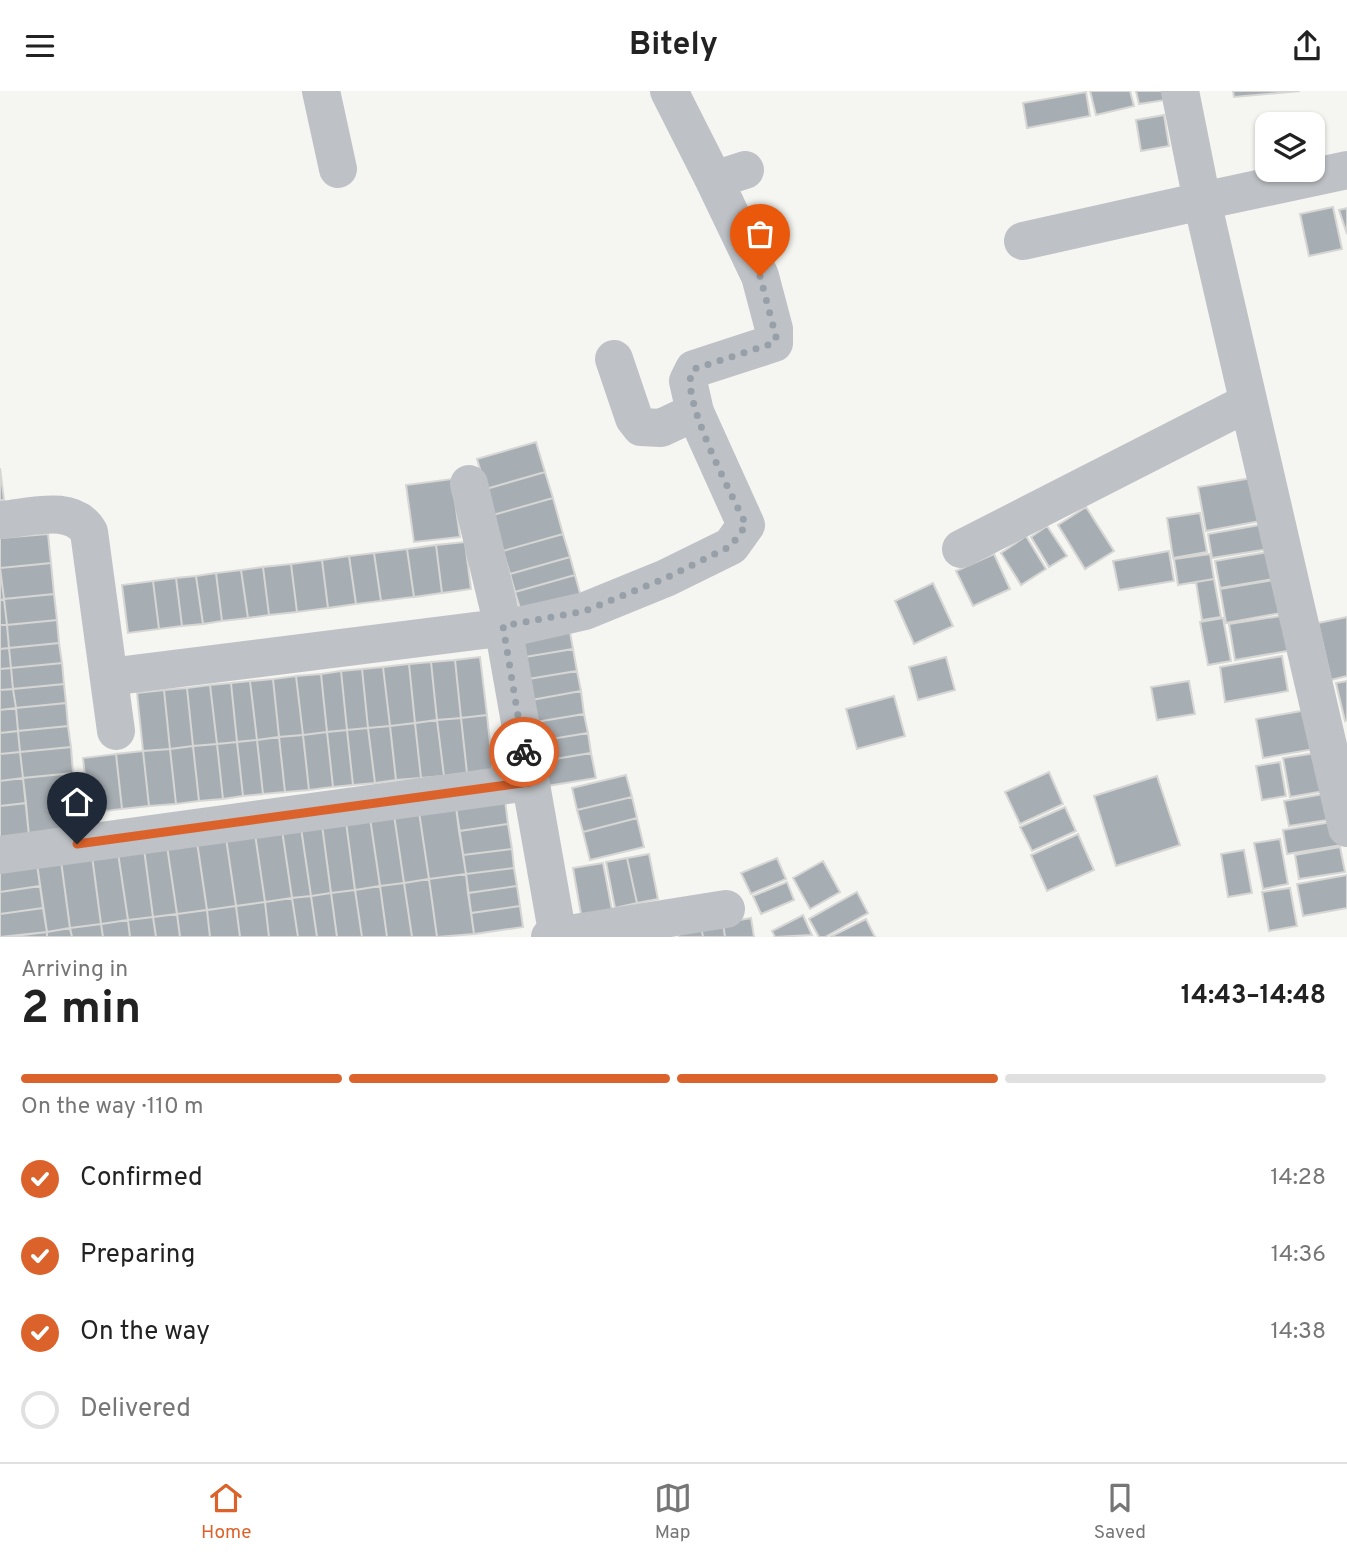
<!DOCTYPE html>
<html lang="en">
<head>
<meta charset="utf-8">
<style>
  :root { --surface:#fff; --page:#f6f6f6; --text:#222; --muted:#767676; --line:#e0e0e0; --accent:#dc622b }
  body { margin:0; font-family:Overpass,sans-serif; background:var(--page); color:var(--text); height:100vh; display:flex; flex-direction:column; font-size:26px; white-space:nowrap }
  * { box-sizing:border-box; margin:0 }
  p { font-size:23px; color:var(--muted) }
  .icon { flex:none; width:38px; height:38px; fill:none; stroke:currentColor; stroke-width:2; stroke-linecap:round; stroke-linejoin:round }
  .map { position:relative; height:846px; overflow:hidden }
  .details { display:flex; flex-direction:column; background:var(--surface); flex:1 }
  .details>* { flex:none }
  .controls { position:absolute; left:1255px; top:21px; display:grid; gap:14px }
  .controls a { display:grid; place-items:center; width:70px; height:70px; border-radius:14px; background:var(--surface); box-shadow:0 2px 5px #0004; font-size:35px }
  .pin { position:absolute; display:grid; place-items:center; width:60px; height:60px; color:#fff; margin:-72px -30px; border-radius:50% 50% 50% 0; rotate:-45deg; box-shadow:0 0 7px #0007 }
  .pin .icon { rotate:45deg }
  .courier { position:absolute; display:grid; place-items:center; width:70px; height:70px; margin:-35px; border:5px solid #dc622b; border-radius:50%; background:#fff; color:#222; box-shadow:0 2px 9px #0007 }
  .summary em { font-style:normal; font-weight:700 }
  .summary div { display:flex; flex-direction:column-reverse }
  .summary { display:flex; align-items:center; justify-content:space-between; height:119px; padding:0 21px }
  h1 { font-size:46px; font-weight:700; line-height:52px }
  .bar { display:grid; grid-template-columns:repeat(4,1fr); gap:10px 7px; align-content:center; height:84px; padding:0 21px }
  .bar i { height:9px; border-radius:5px; background:var(--line) }
  .bar .selected { background:var(--accent) }
  .bar p { grid-column:span 4 }
  ol { padding:0 21px; list-style:none }
  li { display:flex; align-items:center; gap:21px; height:77px }
  li p { margin-inline-start:auto }
  li .icon { padding:7px; border-radius:50%; background:var(--accent); color:#fff; stroke-width:4 }
  li:last-child { color:var(--muted) }
  li i { width:38px; height:38px; border:4px solid var(--line); border-radius:50% }
  header { display:flex; justify-content:space-between; align-items:center; height:91px; padding:0 21px; background:var(--surface); font-size:32px; font-weight:700 }
  .menu { display:flex; justify-content:space-around; align-items:center; height:98px; border-top:2px solid var(--line); background:var(--surface); font-size:19px; color:var(--muted) }
  .menu a { display:grid; justify-items:center; gap:4px }
  .menu .selected { color:var(--accent) }
  .map>svg:first-child { display:block }
  .building { fill:#a7aeb3; stroke:#d6d6d4; stroke-width:2 }
  .lines { fill:none; stroke-linecap:round; stroke-linejoin:round }
  .minor { stroke:#bec1c5; stroke-width:38 }
  .done { stroke:#97a0a8; stroke-width:7; stroke-dasharray:0 12.6 }
  .route { stroke:#dc622b; stroke-width:9 }
</style>
</head>
<body>
<header><svg class="icon" aria-label="menu" viewBox="0 0 24 24"><path d="M4 6h16M4 12h16M4 18h16"/></svg>Bitely<svg class="icon" aria-label="share" viewBox="0 0 24 24"><path d="M12 15V3M7 8l5-5 5 5M5 13v7h14v-7"/></svg></header>
<div class="map">
<svg width="1347" height="846" viewBox="0 0 1347 846">
  <rect width="100%" height="100%" fill="#f5f5f1"/>
  <path class="building" d="M1090 0H1130L1134 15 1096 24Z
    M1136 0H1171L1172 8 1139 13Z
    M1233 0H1300L1234 6Z
    M1086 1 1090 25 1027 37 1023 12Z
    M1164 24 1169 55 1141 60 1136 29Z
    M1333 116 1342 158 1309 165 1300 123Z
    M1347 117V143L1339 119Z
    M536 351 545 381 486 398 477 368Z
    M0 377 4 409H0Z
    M545 381 553 407 493 424 486 398Z
    M1258 386 1266 429 1206 440 1198 396Z
    M452 388 460 446 414 451 406 394Z
    M553 407 563 443 503 460 493 424Z
    M1086 416 1114 460 1085 478 1058 434Z
    M1200 422 1207 461 1173 467 1167 427Z
    M1265 433 1269 458 1212 467 1208 443Z
    M1047 435 1067 465 1049 476 1031 446Z
    M48 443 51 472 0 477V447Z
    M563 443 570 466 510 483 503 460Z
    M1026 445 1046 478 1021 494 1001 462Z
    M465 451 471 498 442 502 436 454Z
    M436 454 442 502 414 506 407 458Z
    M407 458 414 506 381 510 374 462Z
    M1169 460 1174 490 1119 499 1113 470Z
    M1268 461 1273 488 1220 497 1215 470Z
    M374 462 381 510 356 513 349 465Z
    M994 463 1010 498 973 515 956 480Z
    M1210 463 1214 488 1178 494 1174 468Z
    M349 465 356 513 328 517 322 469Z
    M570 466 575 484 515 501 510 483Z
    M322 469 328 517 297 521 291 473Z
    M51 472 54 503 4 508 0 477Z
    M291 473 297 521 269 524 263 476Z
    M263 476 269 524 248 527 241 479Z
    M0 477 4 508 0 509Z
    M241 479 248 527 222 530 216 482Z
    M216 482 222 530 203 533 196 485Z
    M575 484 583 513 524 530 515 501Z
    M196 485 203 533 182 535 176 487Z
    M176 487 182 535 159 538 153 490Z
    M1214 488 1221 526 1202 529 1196 491Z
    M1280 488 1286 521 1226 532 1220 498Z
    M153 490 159 538 128 542 122 494Z
    M933 492 953 535 914 553 895 510Z
    M54 503 57 529 7 534 4 508Z
    M4 508 7 534H0V509Z
    M1287 524 1293 559 1235 569 1229 533Z
    M1347 526V585L1331 589 1318 532Z
    M1223 527 1231 570 1208 574 1200 531Z
    M57 529 59 552 9 557 7 534Z
    M568 530 573 558 519 567 513 539Z
    M0 534H7L9 557 0 558Z
    M59 552 62 572 11 577 9 557Z
    M9 557 11 577 0 578V558Z
    M573 558 577 580 522 589 519 567Z
    M1282 565 1288 600 1225 611 1220 576Z
    M480 566 487 624 461 627 455 569Z
    M946 566 955 599 918 609 909 576Z
    M455 569 461 627 437 629 431 571Z
    M431 571 437 629 415 632 409 573Z
    M62 572 64 593 13 598 11 577Z
    M409 573 415 632 390 635 383 576Z
    M383 576 390 635 368 637 362 578Z
    M11 577 13 598 0 599V578Z
    M362 578 368 637 347 639 341 580Z
    M341 580 347 639 327 641 321 583Z
    M577 580 581 600 526 610 522 589Z
    M321 583 327 641 303 644 296 585Z
    M296 585 303 644 279 646 273 588Z
    M273 588 279 646 257 649 250 590Z
    M250 590 257 649 237 651 231 592Z
    M1189 590 1195 623 1157 629 1151 596Z
    M1347 590V629L1345 630 1336 592Z
    M231 592 237 651 217 653 210 594Z
    M64 593 66 612 16 617 13 598Z
    M210 594 217 653 193 655 187 597Z
    M187 597 193 655 170 658 164 599Z
    M13 598 16 617 0 619V599Z
    M164 599 170 658 143 660 137 602Z
    M581 600 584 623 530 632 526 610Z
    M894 605 905 645 857 658 846 618Z
    M66 612 68 635 18 640 16 617Z
    M16 617 18 640 0 642V619Z
    M1307 619 1314 658 1263 667 1256 628Z
    M584 623 588 642 533 651 530 632Z
    M487 624 493 680 467 682 461 627Z
    M461 627 467 682 444 685 437 629Z
    M437 629 444 685 421 687 415 632Z
    M415 632 421 687 396 689 390 635Z
    M68 635 71 656 20 661 18 640Z
    M390 635 396 689 375 692 368 637Z
    M368 637 375 692 353 694 347 639Z
    M347 639 353 694 333 696 327 641Z
    M18 640 20 661 0 663V642Z
    M327 641 333 696 309 699 303 644Z
    M588 642 591 662 537 671 533 651Z
    M303 644 309 699 285 701 279 646Z
    M279 646 285 701 263 703 257 649Z
    M257 649 263 703 243 705 237 651Z
    M237 651 243 705 223 708 217 653Z
    M217 653 223 708 199 710 193 655Z
    M193 655 199 710 176 713 170 658Z
    M71 656 73 682 23 687 20 661Z
    M170 658 176 713 149 715 143 660Z
    M143 660 149 715 122 718 116 663Z
    M20 661 23 687 0 690V663Z
    M1323 661 1330 699 1290 706 1283 667Z
    M591 662 596 687 541 696 537 671Z
    M116 663 122 718 89 722 83 667Z
    M1280 671 1286 705 1262 709 1256 675Z
    M1049 681 1063 713 1020 733 1005 701Z
    M73 682 80 740 29 745 23 687Z
    M626 684 632 706 577 719 572 697Z
    M1157 685 1180 754 1116 775 1094 705Z
    M23 687 26 712 0 715V690Z
    M1329 702 1334 728 1289 735 1284 710Z
    M632 706 637 727 583 741 577 719Z
    M505 709 508 733 459 740 456 716Z
    M26 712 29 745 0 748V715Z
    M456 716 466 783 429 788 419 721Z
    M1065 716 1076 740 1032 760 1020 736Z
    M419 721 429 788 404 792 394 724Z
    M394 724 404 792 380 795 370 727Z
    M370 727 380 795 355 799 346 731Z
    M637 727 644 756 590 769 583 741Z
    M1338 730 1342 754 1287 763 1283 739Z
    M346 731 355 799 331 802 322 734Z
    M508 733 512 758 463 764 459 740Z
    M322 734 331 802 311 805 301 737Z
    M301 737 311 805 292 807 282 739Z
    M282 739 292 807 265 811 255 743Z
    M255 743 265 811 236 815 226 747Z
    M1078 743 1094 779 1047 800 1031 764Z
    M226 747 236 815 207 819 197 751Z
    M1280 748 1288 793 1263 798 1254 752Z
    M197 751 207 819 177 823 167 755Z
    M167 755 177 823 153 826 144 758Z
    M1340 756 1345 781 1299 788 1295 764Z
    M144 758 153 826 128 829 118 762Z
    M512 758 514 777 466 783 463 764Z
    M1244 759 1252 802 1228 806 1221 763Z
    M118 762 128 829 101 833 92 765Z
    M649 763 658 808 637 812 627 767Z
    M92 765 101 833 70 837 61 770Z
    M627 767 637 812 615 817 606 771Z
    M777 767 786 788 751 803 741 782Z
    M61 770 70 837 47 841 37 773Z
    M823 770 840 801 810 818 793 787Z
    M603 772 613 824 582 829 573 777Z
    M37 773 40 795 0 801V778Z
    M514 777 517 795 468 802 466 783Z
    M466 783 474 843 437 846 429 788Z
    M1347 784V817L1303 825 1297 793Z
    M429 788 437 846H412L404 792Z
    M787 791 794 809 761 823 753 805Z
    M404 792 412 846H387L380 795Z
    M40 795 43 817 0 823V801Z
    M380 795 387 846H362L355 799Z
    M517 795 520 815 471 822 468 802Z
    M1290 797 1297 835 1269 840 1262 801Z
    M355 799 362 846H337L331 802Z
    M857 801 868 822 825 846H819L809 828Z
    M331 802 337 846H317L311 805Z
    M311 805 317 846H298L292 807Z
    M292 807 298 846H269L265 811Z
    M265 811 269 846H240L236 815Z
    M236 815 240 846H210L207 819Z
    M520 815 523 836 474 843 471 822Z
    M43 817 47 841 0 846V823Z
    M207 819 210 846H180L177 823Z
    M177 823 180 846H156L153 826Z
    M803 824 812 844 775 846 772 840Z
    M153 826 156 846H130L128 829Z
    M751 827 754 846H725L723 832Z
    M866 828 875 846H830Z
    M128 829 130 846H103L101 833Z
    M723 832 725 846H703L701 835Z
    M101 833 103 846H72L70 837Z
    M701 835 703 846H679L678 837Z
    M70 837 72 846H47V841Z
    M47 841V846H7Z"/>
  <g class="lines">
    <path class="minor" d="M321 0 338 78
      M669 0 714 89 745 79
      M1180 0 1202 110 1347 79
      M1023 150 1202 110 1347 737
      M614 268 634 327 641 336 661 337 695 321 688 290 694 278 774 252V238L760 185 714 89
      M469 393 503 535 558 846
      M0 429C29 427 72 412 89 441L116 640
      M961 458 1247 312
      M109 586 523 534 585 520 666 487 731 455 746 434 695 321
      M0 764 529 691
      M550 846 726 818"/>
  </g>
  <g class="lines">
    <path class="done" d="M524 661 503 535 585 520 666 487 731 455 746 434C734 407 675 299 694 278L774 252 776 246 760 185"/>
    <path class="route" d="M77 753 529 691 524 661"/>
  </g>
</svg>
<div class="controls">
<a><svg class="icon" aria-label="layers" viewBox="0 0 24 24"><path d="M12 4l9 5-9 5-9-5zM3 14l9 5 9-5"/></svg></a>
</div>
<div class="pin" style="left:760px;top:185px;background:#ea580c"><svg class="icon" aria-label="bag" viewBox="0 0 24 24"><path d="M5 8h14l-1 12H6zM9 8a3 3 0 0 1 6 0"/></svg></div>
<div class="pin" style="left:77px;top:753px;background:#1f2937"><svg class="icon" aria-label="home" viewBox="0 0 24 24"><path d="M3 11l9-7 9 7M6 9v11h12V9"/></svg></div>
<div class="courier" style="left:524px;top:661px"><svg class="icon" aria-label="bike" viewBox="0 0 24 24"><circle cx="6" cy="16" r="4"/><circle cx="18" cy="16" r="4"/><path d="M6 16l4-8h5l3 8M10 8l3 8H6M13 5h3"/></svg></div>
</div>
<section class="details">
<div class="summary"><div><h1>2 min</h1><p>Arriving in</p></div><em>14:43–14:48</em></div>
<div class="bar"><i class="selected"></i><i class="selected"></i><i class="selected"></i><i></i><p>On the way · 110 m</p></div>
<ol>
<li><svg class="icon" aria-label="check" viewBox="0 0 24 24"><path d="M5 12l5 5 9-10"/></svg>Confirmed<p>14:28</p></li>
<li><svg class="icon" aria-label="check" viewBox="0 0 24 24"><path d="M5 12l5 5 9-10"/></svg>Preparing<p>14:36</p></li>
<li><svg class="icon" aria-label="check" viewBox="0 0 24 24"><path d="M5 12l5 5 9-10"/></svg>On the way<p>14:38</p></li>
<li><i></i>Delivered</li>
</ol>
</section>
<nav class="menu">
<a class="selected"><svg class="icon" aria-label="home" viewBox="0 0 24 24"><path d="M3 11l9-7 9 7M6 9v11h12V9"/></svg>Home</a>
<a><svg class="icon" aria-label="map" viewBox="0 0 24 24"><path d="M3 6l6-2 6 2 6-2v14l-6 2-6-2-6 2zM9 4v14M15 6v14"/></svg>Map</a>
<a><svg class="icon" aria-label="saved" viewBox="0 0 24 24"><path d="M7 4h10v16l-5-4-5 4z"/></svg>Saved</a>
</nav>
</body>
</html>
